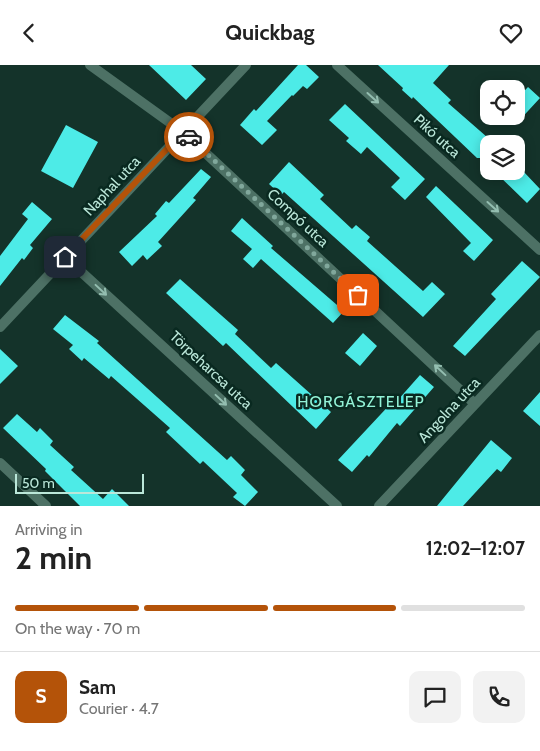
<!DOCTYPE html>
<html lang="en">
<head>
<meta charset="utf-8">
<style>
  :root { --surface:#fff; --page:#f2f2f2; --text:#222; --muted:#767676; --line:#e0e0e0; --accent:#b45309 }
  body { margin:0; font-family:Cabin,sans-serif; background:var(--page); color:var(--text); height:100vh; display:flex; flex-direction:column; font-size:19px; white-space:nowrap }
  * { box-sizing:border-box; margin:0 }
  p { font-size:16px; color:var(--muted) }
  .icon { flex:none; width:28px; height:28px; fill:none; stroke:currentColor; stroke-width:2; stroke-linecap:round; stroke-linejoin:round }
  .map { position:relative; height:441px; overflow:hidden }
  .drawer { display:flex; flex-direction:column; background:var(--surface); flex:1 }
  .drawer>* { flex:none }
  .buttons { position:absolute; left:480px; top:15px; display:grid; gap:10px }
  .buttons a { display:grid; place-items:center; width:45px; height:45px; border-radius:10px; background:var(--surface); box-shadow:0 2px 12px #0003; font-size:25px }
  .scale { position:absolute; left:15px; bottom:12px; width:129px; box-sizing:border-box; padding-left:5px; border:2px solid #bbe7d9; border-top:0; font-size:14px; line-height:18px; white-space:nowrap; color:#bbe7d9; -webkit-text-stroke:4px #092920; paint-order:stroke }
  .pin { position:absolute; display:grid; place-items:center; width:42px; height:42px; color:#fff; margin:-21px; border-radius:10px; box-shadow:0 2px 8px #0006 }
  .courier { position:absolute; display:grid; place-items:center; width:50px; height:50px; margin:-25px; border:4px solid #b45309; border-radius:50%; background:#fff; color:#222; box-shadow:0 1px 6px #0007 }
  .overview em { font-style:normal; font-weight:700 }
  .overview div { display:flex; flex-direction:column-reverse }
  .overview { display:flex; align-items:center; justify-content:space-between; height:85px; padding:0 15px }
  h1 { font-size:32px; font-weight:700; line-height:38px }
  .bar { display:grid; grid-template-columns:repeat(4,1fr); gap:8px 5px; align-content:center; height:60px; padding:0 15px }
  .bar i { height:6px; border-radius:4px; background:var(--line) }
  .bar .selected { background:var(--accent) }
  .bar p { grid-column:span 4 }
  .line { display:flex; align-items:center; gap:12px; padding:0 15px; border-top:1px solid var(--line) }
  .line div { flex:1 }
  .round { display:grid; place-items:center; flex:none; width:52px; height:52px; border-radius:10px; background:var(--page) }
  header { display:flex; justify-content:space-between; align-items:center; height:65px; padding:0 15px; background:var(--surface); font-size:22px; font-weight:700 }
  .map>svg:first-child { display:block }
  .building { fill:#4debe7 }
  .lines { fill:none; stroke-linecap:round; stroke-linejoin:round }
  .street { stroke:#4d7165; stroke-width:10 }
  .oneway { stroke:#94beb0 }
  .done { stroke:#81a89c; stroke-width:5; stroke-dasharray:0 9 }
  .route { stroke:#b45309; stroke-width:6 }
  .labels { text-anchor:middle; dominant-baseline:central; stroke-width:5; stroke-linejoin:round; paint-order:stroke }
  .street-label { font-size:15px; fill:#bbe7d9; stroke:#092920 }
  .neighbourhood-label { font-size:16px; letter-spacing:1px; fill:#93f3d7; stroke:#092920 }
</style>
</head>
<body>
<header><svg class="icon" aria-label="back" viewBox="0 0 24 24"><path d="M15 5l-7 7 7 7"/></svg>Quickbag<svg class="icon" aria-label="heart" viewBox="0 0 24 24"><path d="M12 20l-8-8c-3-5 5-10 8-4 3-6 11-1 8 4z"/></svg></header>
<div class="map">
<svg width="540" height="441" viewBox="0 0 540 441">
  <rect width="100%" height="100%" fill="#14332a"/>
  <path class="building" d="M149 0H191L206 14 186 35Z
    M298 0H306L319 12 307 24 303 21 293 31 292 30 267 56 277 65 262 80 240 60 254 44 256 46Z
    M378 0H449L433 18 451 35 448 38 495 79H489V86L482 93H477L413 32 412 34 402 25 403 23Z
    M528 22 540 33 516 59V35Z
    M345 39 425 114 405 135 391 122 400 113 367 82 361 89 346 76 349 73 329 55Z
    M66 60 98 77 73 123 41 106Z
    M289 97 324 130 320 134 352 164 356 160 370 172 367 176 423 226 432 217 445 229 423 252 284 127 281 130 269 119Z
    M201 104 211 112 193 133 196 135 158 177 162 181 147 195 143 190 132 201 119 187 157 151 155 149 166 136 169 138Z
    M494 106H523L540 124 527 138Z
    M436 121 493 175 474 196 463 186 471 178 426 132Z
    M32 137 52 154 30 180 33 183 24 195 22 193 0 221V191L28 154 22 149Z
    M242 153 273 181 271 183 344 246 333 258 261 194 253 203 243 194 252 184 231 166Z
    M522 196 540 212 465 291 453 281 496 234 491 229Z
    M180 214 238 265 235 269 271 303 276 298 331 347 316 364 226 278 223 281 166 228Z
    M65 250 99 276 97 278 227 395 231 391 245 405 241 410 258 427 245 441 233 432 237 428 203 396 200 399 166 367 170 363 111 311 109 314 84 293 82 296 69 284 73 280 53 264Z
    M363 268 377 281 360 301 345 288Z
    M0 284 18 301 0 319Z
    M420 310 434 322 400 361 397 358 369 392 367 390 352 407 338 395 395 334 397 336Z
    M540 327V361L523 346Z
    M17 349 37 367 40 363 53 376 50 380 74 402 71 405 103 434 112 424 129 441H80L45 406 46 404 3 363Z
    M491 375 512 393 501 407 497 404 463 441H437Z"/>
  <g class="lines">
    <path class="street" d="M90 0 183 67 475 339
      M337 0 540 185
      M65 192 337 441
      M0 262 246 0
      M0 398 46 441
      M379 441 540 270"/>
  </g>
  <defs><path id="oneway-shaft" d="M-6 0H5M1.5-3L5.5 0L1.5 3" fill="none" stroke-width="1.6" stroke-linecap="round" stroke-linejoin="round" transform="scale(1.25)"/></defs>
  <g class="oneway">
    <use href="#oneway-shaft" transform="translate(373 33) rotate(42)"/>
    <use href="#oneway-shaft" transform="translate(493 142) rotate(42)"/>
    <use href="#oneway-shaft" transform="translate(101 225) rotate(43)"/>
    <use href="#oneway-shaft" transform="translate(440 305) rotate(-137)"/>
    <use href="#oneway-shaft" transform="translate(221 335) rotate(43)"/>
  </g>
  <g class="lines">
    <path class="done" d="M189 72 358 230"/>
    <path class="route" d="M65 192 183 67 189 72"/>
  </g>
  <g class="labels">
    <g class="street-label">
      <text transform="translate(437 71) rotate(42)">Pikó utca</text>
      <text transform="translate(112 121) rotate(-47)">Naphal utca</text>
      <text transform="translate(298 153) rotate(43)">Compó utca</text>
      <text transform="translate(211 305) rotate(43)">Törpeharcsa utca</text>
      <text transform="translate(449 345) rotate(-47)">Angolna utca</text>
    </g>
    <g class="neighbourhood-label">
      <text x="361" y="336">HORGÁSZTELEP</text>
    </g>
  </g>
</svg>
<div class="buttons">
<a><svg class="icon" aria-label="locate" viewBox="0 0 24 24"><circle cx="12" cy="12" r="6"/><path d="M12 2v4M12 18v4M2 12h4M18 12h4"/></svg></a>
<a><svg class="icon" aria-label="layers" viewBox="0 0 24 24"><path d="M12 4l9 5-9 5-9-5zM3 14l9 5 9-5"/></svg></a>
</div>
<div class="scale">50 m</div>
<div class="pin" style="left:358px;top:230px;background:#ea580c"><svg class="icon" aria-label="bag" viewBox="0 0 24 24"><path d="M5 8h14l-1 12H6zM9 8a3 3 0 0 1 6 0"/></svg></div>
<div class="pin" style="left:65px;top:192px;background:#1f2937"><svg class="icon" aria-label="home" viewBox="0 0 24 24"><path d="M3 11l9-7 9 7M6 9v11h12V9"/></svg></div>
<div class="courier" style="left:189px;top:72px"><svg class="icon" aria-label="car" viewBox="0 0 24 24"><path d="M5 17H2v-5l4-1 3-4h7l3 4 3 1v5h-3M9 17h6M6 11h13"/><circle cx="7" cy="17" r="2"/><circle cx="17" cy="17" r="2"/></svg></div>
</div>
<section class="drawer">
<div class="overview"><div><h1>2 min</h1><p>Arriving in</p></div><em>12:02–12:07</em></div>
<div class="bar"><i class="selected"></i><i class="selected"></i><i class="selected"></i><i></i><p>On the way · 70 m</p></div>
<div class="line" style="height:90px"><b class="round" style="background:var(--accent);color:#fff">S</b><div><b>Sam</b><p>Courier · 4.7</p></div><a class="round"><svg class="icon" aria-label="chat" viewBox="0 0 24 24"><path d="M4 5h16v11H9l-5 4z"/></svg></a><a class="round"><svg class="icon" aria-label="phone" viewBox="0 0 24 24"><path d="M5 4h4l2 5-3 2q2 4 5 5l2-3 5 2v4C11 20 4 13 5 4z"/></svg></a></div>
</section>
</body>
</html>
